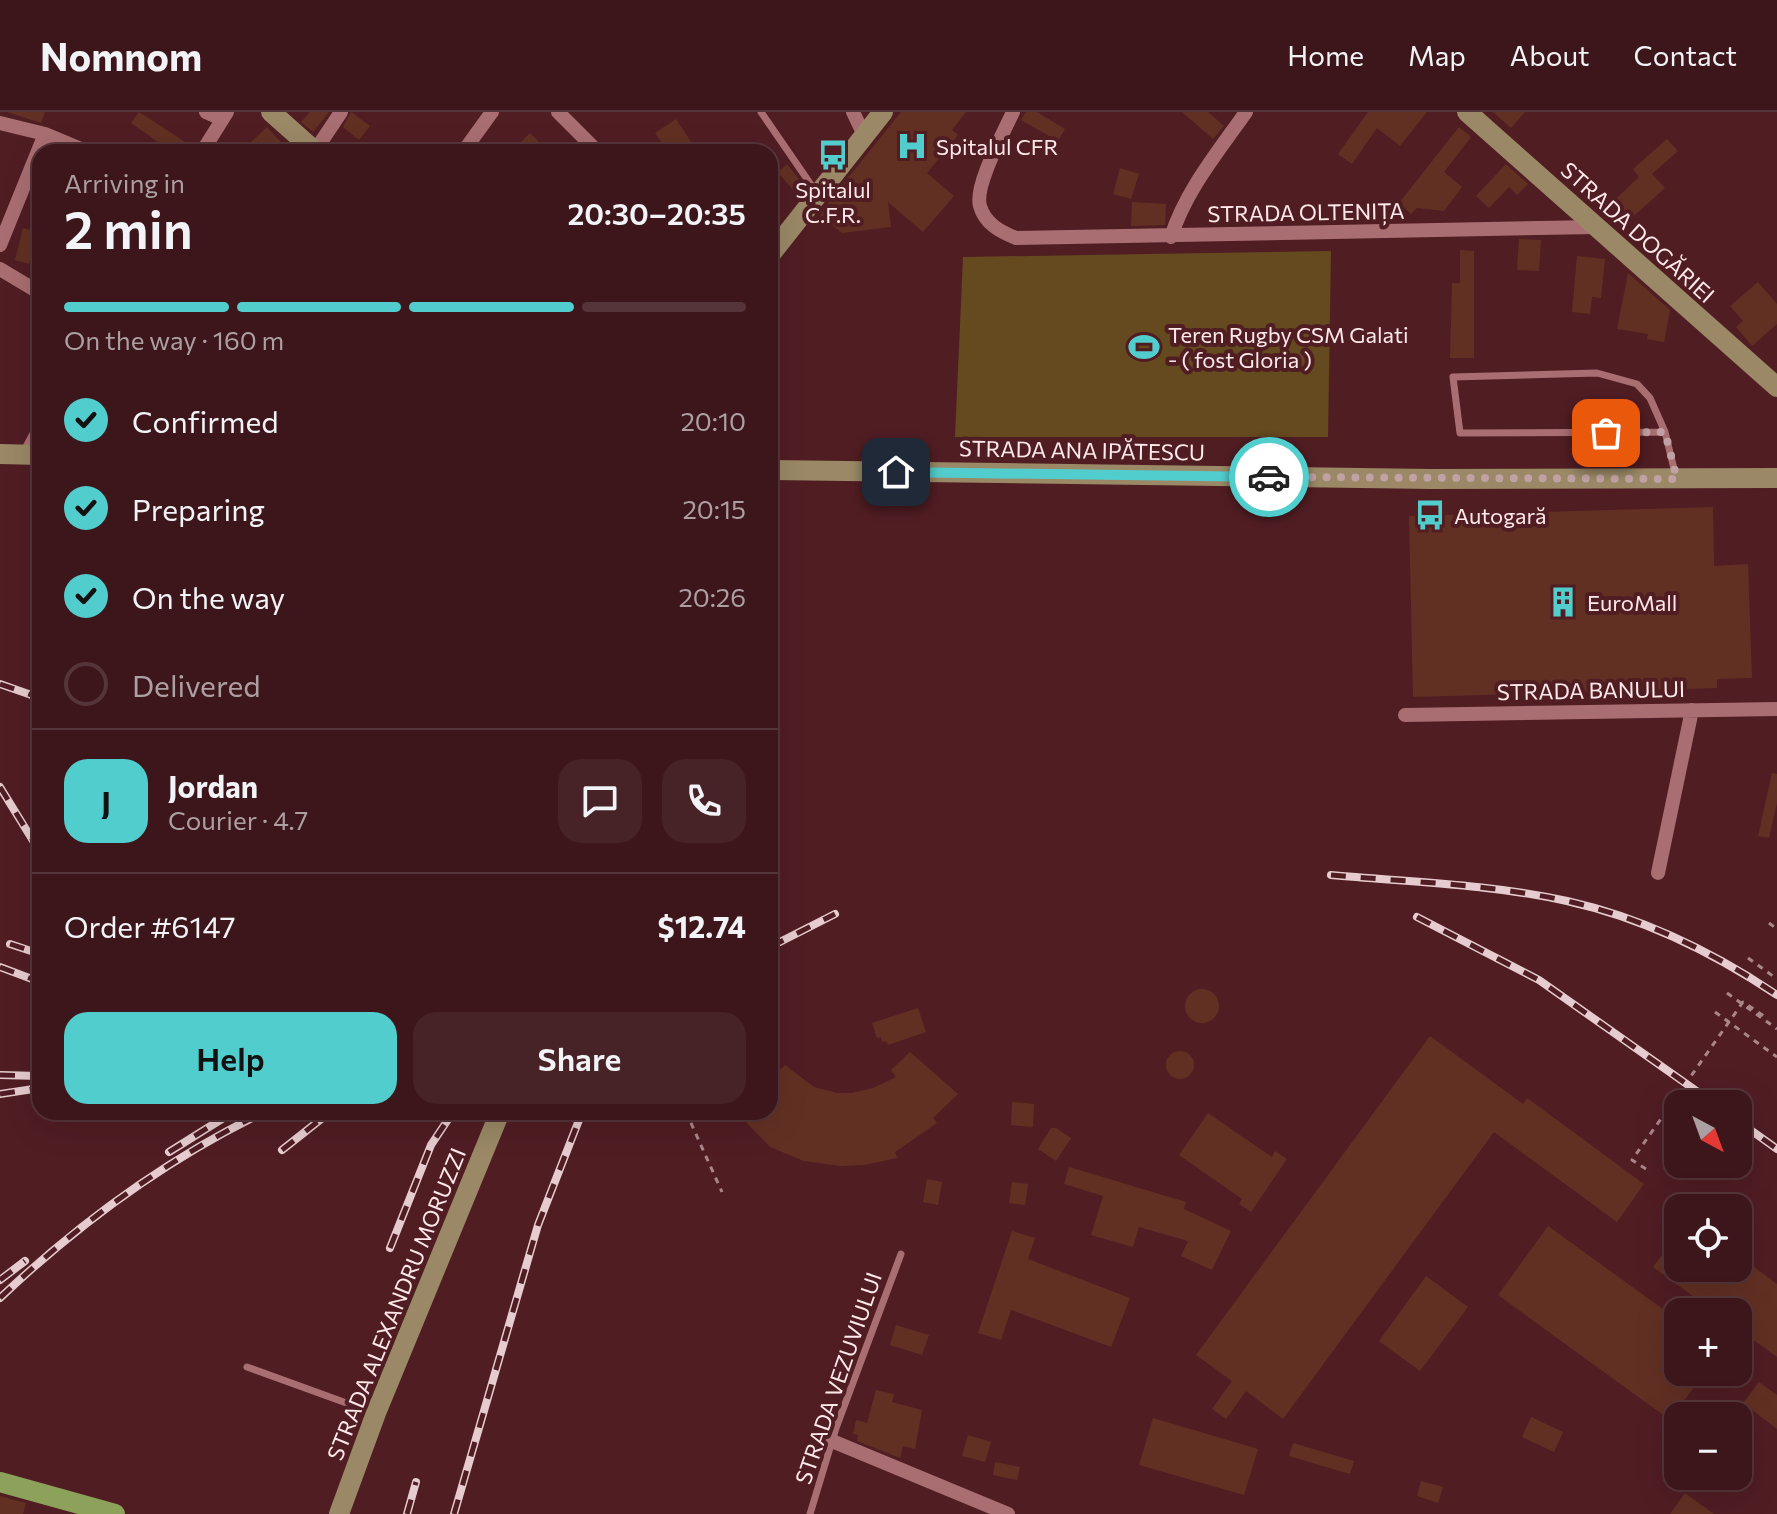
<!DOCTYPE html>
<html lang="en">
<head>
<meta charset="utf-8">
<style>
  :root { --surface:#3c161a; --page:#472327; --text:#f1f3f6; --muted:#ac9fa2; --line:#553539; --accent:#52cdcd }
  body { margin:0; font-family:Commissioner,sans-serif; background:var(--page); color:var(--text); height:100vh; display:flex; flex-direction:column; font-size:30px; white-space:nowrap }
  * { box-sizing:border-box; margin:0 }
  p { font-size:26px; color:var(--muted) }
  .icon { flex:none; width:44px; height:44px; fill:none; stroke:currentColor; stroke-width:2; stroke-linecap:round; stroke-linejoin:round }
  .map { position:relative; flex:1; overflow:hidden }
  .panel { position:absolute; left:32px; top:32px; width:746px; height:976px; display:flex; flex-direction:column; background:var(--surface); border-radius:24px; box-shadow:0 8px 32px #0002,0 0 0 2px var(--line) }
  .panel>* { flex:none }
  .needle { width:52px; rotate:139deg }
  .tools { position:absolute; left:1664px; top:978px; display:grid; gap:16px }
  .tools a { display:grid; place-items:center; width:88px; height:88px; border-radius:16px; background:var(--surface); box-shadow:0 8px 32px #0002,0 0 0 2px var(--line); font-size:40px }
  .pin { position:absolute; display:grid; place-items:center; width:68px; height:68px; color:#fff; margin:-34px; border-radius:16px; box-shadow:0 4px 12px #0006 }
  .courier { position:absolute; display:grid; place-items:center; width:80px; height:80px; margin:-40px; border:6px solid #52cdcd; border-radius:50%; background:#fff; color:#222; box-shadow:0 2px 10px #0007 }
  .headline em { font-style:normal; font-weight:600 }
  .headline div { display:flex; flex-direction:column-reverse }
  .headline { display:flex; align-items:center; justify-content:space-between; height:136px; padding:0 32px }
  h1 { font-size:52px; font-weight:600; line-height:60px }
  .bar { display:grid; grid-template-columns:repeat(4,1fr); gap:12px 8px; align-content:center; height:96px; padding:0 32px }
  .bar i { height:10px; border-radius:6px; background:var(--line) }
  .bar .on { background:var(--accent) }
  .bar p { grid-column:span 4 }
  .line { display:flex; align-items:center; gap:20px; padding:0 32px; border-top:2px solid var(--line) }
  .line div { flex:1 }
  .round { display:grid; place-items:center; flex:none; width:84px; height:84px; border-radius:24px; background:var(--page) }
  ol { padding:0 32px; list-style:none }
  li { display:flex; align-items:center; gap:24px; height:88px }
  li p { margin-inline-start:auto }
  li .icon { padding:8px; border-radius:50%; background:var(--accent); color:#111; stroke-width:4 }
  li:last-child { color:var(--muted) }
  li i { width:44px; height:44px; border:4px solid var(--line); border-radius:50% }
  .button { display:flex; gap:16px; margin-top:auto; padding:16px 32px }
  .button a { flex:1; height:92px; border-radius:24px; background:var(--accent); color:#111; font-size:32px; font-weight:600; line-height:92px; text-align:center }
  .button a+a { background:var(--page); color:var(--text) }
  header { display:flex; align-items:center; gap:48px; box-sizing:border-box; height:112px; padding:0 40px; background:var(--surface); border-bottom:2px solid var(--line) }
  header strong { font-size:38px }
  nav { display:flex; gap:44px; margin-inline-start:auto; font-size:28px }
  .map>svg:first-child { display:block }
  .park { fill:#65491f }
  .building { fill:#623023 }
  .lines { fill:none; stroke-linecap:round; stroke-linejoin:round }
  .path { stroke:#aa868a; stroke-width:3; stroke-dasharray:6 6; stroke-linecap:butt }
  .lane { stroke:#a96e72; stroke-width:7 }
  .street { stroke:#a96e72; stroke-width:14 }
  .secondary { stroke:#9a8866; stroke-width:20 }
  .primary { stroke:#8ca15a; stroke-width:20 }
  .rail-casing { stroke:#e6ccce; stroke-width:8 }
  .rail { stroke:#501d23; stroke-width:5; stroke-dasharray:15; stroke-linecap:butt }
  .done { stroke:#c1a2a4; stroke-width:8; stroke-dasharray:0 14.4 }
  .route { stroke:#52cdcd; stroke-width:10 }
  .labels { text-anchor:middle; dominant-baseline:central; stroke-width:8; stroke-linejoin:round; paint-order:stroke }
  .poi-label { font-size:22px; fill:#fee9ea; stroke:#501d23; text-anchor:start }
  .street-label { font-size:22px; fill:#fee9ea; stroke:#501d23 }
</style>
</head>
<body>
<header>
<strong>Nomnom</strong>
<nav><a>Home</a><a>Map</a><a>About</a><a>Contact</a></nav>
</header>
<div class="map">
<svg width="1777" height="1402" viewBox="0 0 1777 1402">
  <rect width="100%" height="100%" fill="#501d23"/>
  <path class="park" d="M1331 139 1328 325H955L963 145Z"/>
  <path class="building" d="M7 0H45L41 11Z
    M139 0 193 35 192 40H151L158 30 131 11Z
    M310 0H329L313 20 301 10Z
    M351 0 370 14 359 28 343 15Z
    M901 0H966L952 18 958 23 927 61 954 84 923 120 888 90 891 115 842 121 819 102Z
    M1026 0H1037L1065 17 1058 29 1021 8Z
    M1182 0H1208L1224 14 1213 27Z
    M1368 0H1427L1400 34 1377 16 1352 52 1338 42Z
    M1493 0H1525L1511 16Z
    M676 7 698 40H668L655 21Z
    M267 15 290 40H260L251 30Z
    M1459 15 1471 25 1444 60 1462 75 1444 99 1417 96 1411 102 1399 91Z
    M530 21 549 40H511Z
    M1667 27 1678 39 1652 62 1665 76 1626 111 1609 93 1639 65 1633 57Z
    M787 52 805 75 796 82 778 60Z
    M1506 52 1528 72 1517 83 1509 75 1489 96 1476 84Z
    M1120 56 1139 62 1131 87 1113 82Z
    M1132 90 1166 92 1165 113 1131 114Z
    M23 116 38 120 29 152 15 148Z
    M1519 127 1541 128 1539 159 1517 158Z
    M1460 138 1474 139V246H1450L1452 171H1460Z
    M1577 144 1605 147 1601 186 1592 185 1590 202 1572 200Z
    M1628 161 1670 198 1664 230 1647 227 1648 222 1617 217Z
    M1758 170 1777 192V212L1752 234 1736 215 1743 209 1730 194Z
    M1713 395 1714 454 1748 452 1752 566 1717 567V576L1413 585 1409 404Z
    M1772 661 1777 662V691L1769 726 1758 724Z
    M1185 894a17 17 0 1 1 34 0a17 17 0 1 1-34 0Z
    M918 896 926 920 888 933 886 929 882 930 881 925 877 926 872 911Z
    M1430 924 1523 992 1527 986 1644 1072 1617 1110 1494 1020 1283 1307 1246 1279 1226 1307 1212 1297 1232 1269 1196 1243Z
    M1166 953a14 14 0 1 1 28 0a14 14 0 1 1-28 0Z
    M910 940 958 982 933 1006 937 1011 895 1040 897 1046 864 1053 841 1054 804 1049 770 1035 736 1000H770V967L785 953 814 975 837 981H852L873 976 896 965 891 958Z
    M1012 990 1034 992 1033 1015 1011 1013Z
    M1208 1001 1272 1045 1275 1039 1287 1047 1251 1100 1239 1092 1242 1087 1179 1043Z
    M1051 1016H1056L1071 1026 1056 1049 1038 1037Z
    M1069 1055 1186 1090 1184 1097 1231 1119 1212 1158 1181 1144 1188 1129 1139 1115 1133 1135 1091 1123 1103 1084 1064 1072Z
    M927 1067 942 1070 938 1093 923 1090Z
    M1012 1070 1028 1072 1025 1093 1009 1091Z
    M1548 1114 1678 1208V1260H1705L1670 1308 1498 1183Z
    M1012 1119 1035 1126 1028 1147 1130 1186 1111 1235 1011 1198 1001 1228 978 1221Z
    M1678 1122V1156H1738V1143L1777 1172V1245L1738 1217V1200H1715L1653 1155Z
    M1426 1164 1468 1195 1420 1259 1379 1229Z
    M896 1213 929 1223 922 1243 890 1233Z
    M1759 1270 1777 1283V1317L1743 1291Z
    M876 1278 894 1282 892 1290 922 1298 915 1337 903 1334 900 1346 857 1329 858 1323 853 1322 856 1308 867 1311Z
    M1531 1305 1563 1320 1554 1340 1522 1325Z
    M1153 1306 1258 1337 1244 1383 1139 1353Z
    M968 1323 991 1330 985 1350 962 1344Z
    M1293 1331 1354 1349 1350 1362 1289 1344Z
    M995 1350 1020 1355 1017 1368 993 1363Z
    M1421 1369 1443 1375 1438 1391 1417 1384Z
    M1685 1381 1714 1402H1670Z
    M0 1384 26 1391 23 1402H0Z"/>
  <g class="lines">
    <path class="path" d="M1769 811 1777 817
      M1748 846 1777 867
      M1727 881 1777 917
      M1715 900 1777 945
      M686 1000 722 1080
      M1646 1057 1632 1048 1743 890 1767 906"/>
    <path class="lane" d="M761 0 816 80
      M1665 320 1460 321 1453 265 1597 261 1637 272 1650 286 1665 320 1676 365
      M247 1255 374 1301
      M810 1402 836 1316 901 1142"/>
    <path class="street" d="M206 0 222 7
      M558 0 598 40
      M853 0 864 23
      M1013 0C1004 20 974 74 980 94 985 112 1001 120 1016 126L1596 115
      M0 11 45 22 88 40
      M315 39 341 0
      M202 40 227 0
      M463 40 492 0
      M1171 125C1186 78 1218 40 1246 0
      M0 133 45 22
      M0 157 40 181
      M26 342 40 316
      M1405 603 1777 597
      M1658 761 1692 598
      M832 1329 1008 1402"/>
    <path class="secondary" d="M271 0 316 40
      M1467 0 1777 275
      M770 143 883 0
      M0 342 40 343
      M770 358 1432 367 1777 366
      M339 1402 376 1301 500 1000"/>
    <path class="primary" d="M0 1370 115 1402"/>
    <g class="rail-casing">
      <path id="rail" d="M0 572 40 586
        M0 675 40 740
        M1331 763C1409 770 1490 772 1567 789 1643 806 1713 840 1777 883
        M1417 805 1539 868 1715 992
        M10 832 40 842
        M770 835 835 802
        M0 855 40 870
        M0 963 40 964
        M0 982 40 976
        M1738 1009 1777 1037
        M282 1038 330 1000
        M169 1040 233 1000
        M390 1136 431 1033 453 1000
        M0 1168 25 1149
        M0 1186C78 1112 167 1047 264 1000
        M407 1402 416 1370
        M454 1402 538 1113 579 1008"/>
    </g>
    <use href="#rail" class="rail"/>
  </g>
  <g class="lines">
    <path class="done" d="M1269 365 1677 367 1665 320 1606 321"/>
    <path class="route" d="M896 360 1269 365"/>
  </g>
  <defs>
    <g id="hospital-bare" transform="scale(2.4)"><path d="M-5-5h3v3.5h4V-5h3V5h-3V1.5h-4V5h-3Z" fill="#52cdcd" stroke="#501d23" stroke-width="2.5" paint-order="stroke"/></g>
    <g id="bus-bare" transform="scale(2.4)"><path d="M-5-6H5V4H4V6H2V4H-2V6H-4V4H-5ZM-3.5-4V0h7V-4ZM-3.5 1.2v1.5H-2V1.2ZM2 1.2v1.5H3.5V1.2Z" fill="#52cdcd" stroke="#501d23" stroke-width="2.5" paint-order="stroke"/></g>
    <g id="stadium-bare" transform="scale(2.4)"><path d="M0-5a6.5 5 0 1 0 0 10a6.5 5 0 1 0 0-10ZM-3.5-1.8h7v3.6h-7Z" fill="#52cdcd" stroke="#501d23" stroke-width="2.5" paint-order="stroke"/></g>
    <g id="building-bare" transform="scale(2.4)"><path d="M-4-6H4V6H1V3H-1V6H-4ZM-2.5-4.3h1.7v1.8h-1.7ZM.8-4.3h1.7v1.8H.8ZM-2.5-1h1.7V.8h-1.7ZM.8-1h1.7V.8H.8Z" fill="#52cdcd" stroke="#501d23" stroke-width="2.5" paint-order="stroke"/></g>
  </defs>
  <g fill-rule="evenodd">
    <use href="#hospital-bare" x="912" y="34"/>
    <use href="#bus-bare" x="833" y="43"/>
    <use href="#stadium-bare" x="1144" y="235"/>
    <use href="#bus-bare" x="1430" y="403"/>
    <use href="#building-bare" x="1563" y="490"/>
  </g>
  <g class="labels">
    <g class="poi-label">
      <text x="936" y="34">Spitalul CFR</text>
      <text x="833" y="77" text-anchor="middle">Spitalul<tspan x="833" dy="25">C.F.R.</tspan></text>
      <text x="1168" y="222">Teren Rugby CSM Galati<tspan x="1168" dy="25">- ( fost Gloria )</tspan></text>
      <text x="1454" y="403">Autogară</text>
      <text x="1587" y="490">EuroMall</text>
    </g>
    <g class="street-label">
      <text transform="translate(1306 100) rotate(-1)">STRADA OLTENIȚA</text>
      <text transform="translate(1638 120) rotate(42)">STRADA DOGĂRIEI</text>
      <text transform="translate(1082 338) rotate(1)">STRADA ANA IPĂTESCU</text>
      <text transform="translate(1591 578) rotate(-1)">STRADA BANULUI</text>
      <text transform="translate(396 1192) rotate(-68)">STRADA ALEXANDRU MORUZZI</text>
      <text transform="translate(838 1266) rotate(-71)">STRADA VEZUVIULUI</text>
    </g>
  </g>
</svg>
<div class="tools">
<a><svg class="needle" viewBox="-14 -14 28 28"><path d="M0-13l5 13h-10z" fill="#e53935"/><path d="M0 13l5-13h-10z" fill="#ac9fa2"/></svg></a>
<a><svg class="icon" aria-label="locate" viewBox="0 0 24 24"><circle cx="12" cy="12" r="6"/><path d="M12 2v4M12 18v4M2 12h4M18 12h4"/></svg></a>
<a>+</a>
<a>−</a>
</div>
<div class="pin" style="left:1606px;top:321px;background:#ea580c"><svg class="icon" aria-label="bag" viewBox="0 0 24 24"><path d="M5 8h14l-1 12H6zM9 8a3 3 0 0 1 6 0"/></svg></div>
<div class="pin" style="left:896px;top:360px;background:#1f2937"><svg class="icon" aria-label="home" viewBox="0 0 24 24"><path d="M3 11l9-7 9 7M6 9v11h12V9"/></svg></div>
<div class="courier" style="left:1269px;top:365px"><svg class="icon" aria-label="car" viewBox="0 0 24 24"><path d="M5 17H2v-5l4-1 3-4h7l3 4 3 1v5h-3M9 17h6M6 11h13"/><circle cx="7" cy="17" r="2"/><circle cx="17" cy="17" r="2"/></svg></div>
<section class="panel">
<div class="headline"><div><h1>2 min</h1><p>Arriving in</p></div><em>20:30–20:35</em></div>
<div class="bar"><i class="on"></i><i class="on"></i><i class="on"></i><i></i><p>On the way · 160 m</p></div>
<ol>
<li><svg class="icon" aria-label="check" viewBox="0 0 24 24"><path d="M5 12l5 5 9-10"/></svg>Confirmed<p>20:10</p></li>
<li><svg class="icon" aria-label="check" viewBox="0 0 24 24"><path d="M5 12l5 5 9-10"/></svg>Preparing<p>20:15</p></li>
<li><svg class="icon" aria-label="check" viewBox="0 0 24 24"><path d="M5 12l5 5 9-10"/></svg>On the way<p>20:26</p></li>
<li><i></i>Delivered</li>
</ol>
<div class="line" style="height:144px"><b class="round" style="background:var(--accent);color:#111">J</b><div><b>Jordan</b><p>Courier · 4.7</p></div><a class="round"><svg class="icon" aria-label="chat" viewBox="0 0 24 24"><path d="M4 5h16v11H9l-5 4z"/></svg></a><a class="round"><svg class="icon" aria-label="phone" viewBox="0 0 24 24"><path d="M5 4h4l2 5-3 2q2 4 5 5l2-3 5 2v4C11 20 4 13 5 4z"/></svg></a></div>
<div class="line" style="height:104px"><div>Order #6147</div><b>$12.74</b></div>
<div class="button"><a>Help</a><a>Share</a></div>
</section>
</div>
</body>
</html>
